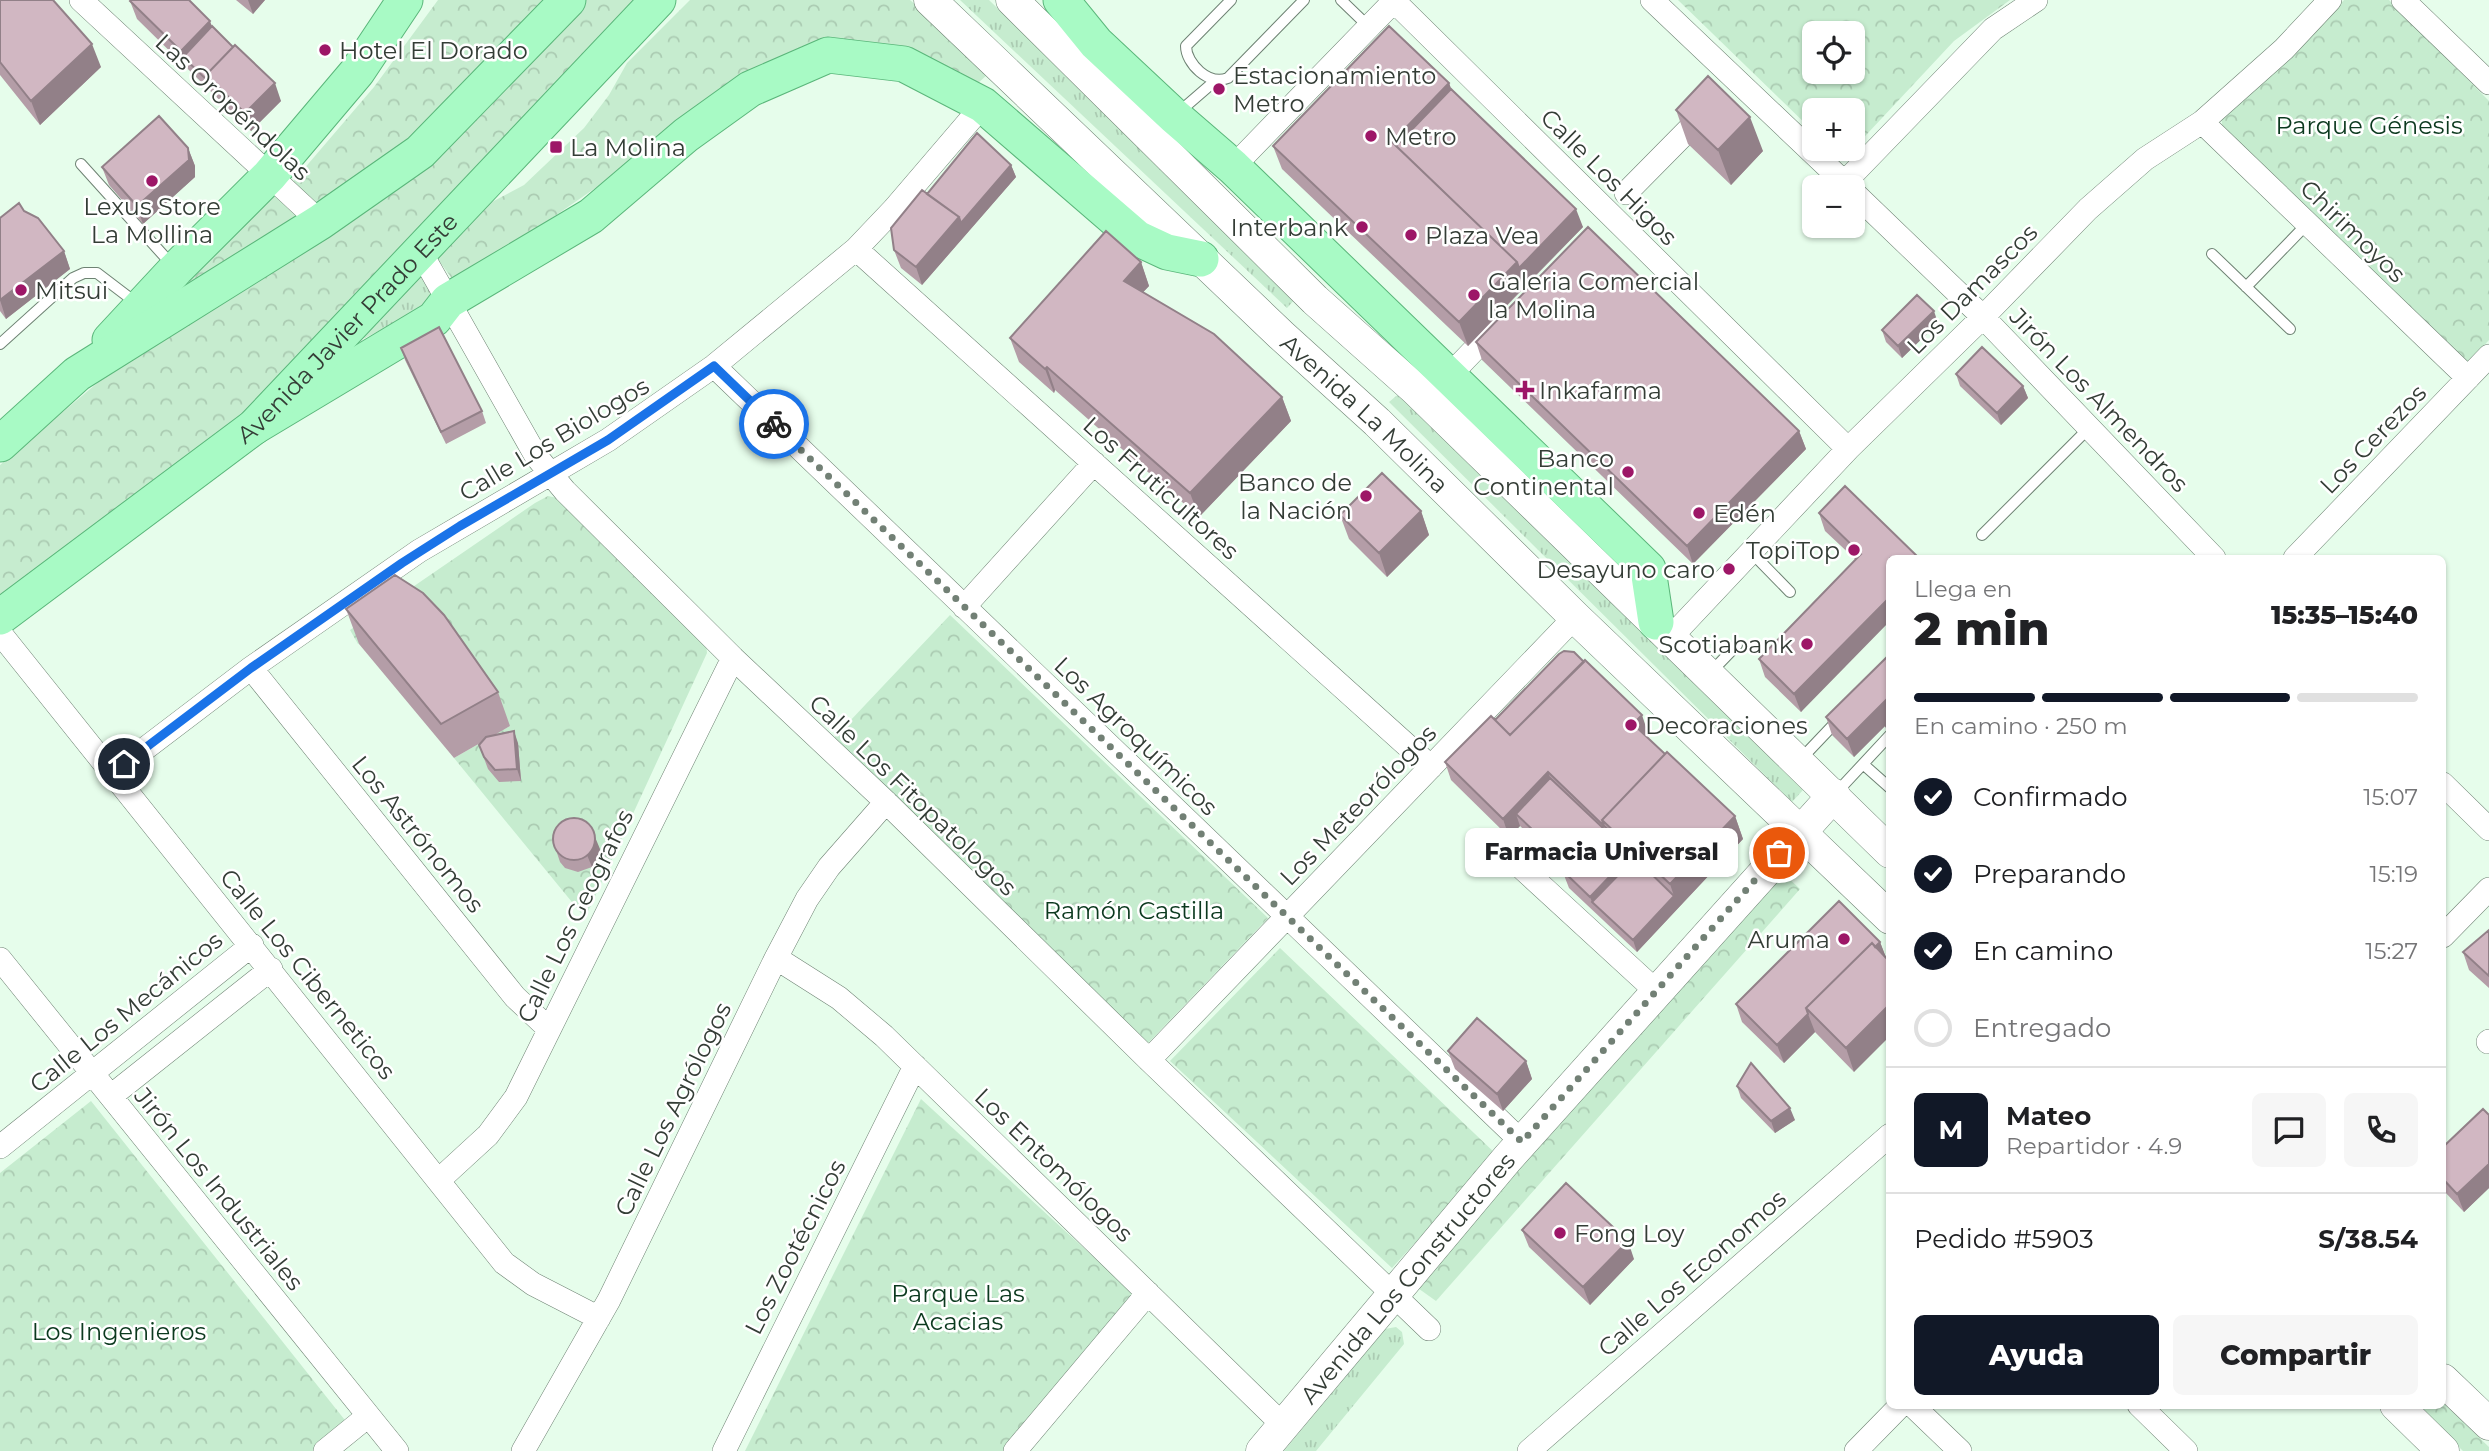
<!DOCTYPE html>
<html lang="es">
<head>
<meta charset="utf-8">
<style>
  :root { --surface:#fff; --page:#f6f6f6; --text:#202124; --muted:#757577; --line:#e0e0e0; --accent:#111827 }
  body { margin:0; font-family:Montserrat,sans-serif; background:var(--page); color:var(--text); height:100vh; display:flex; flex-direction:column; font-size:26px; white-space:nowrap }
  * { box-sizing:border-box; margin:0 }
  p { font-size:23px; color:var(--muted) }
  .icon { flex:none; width:38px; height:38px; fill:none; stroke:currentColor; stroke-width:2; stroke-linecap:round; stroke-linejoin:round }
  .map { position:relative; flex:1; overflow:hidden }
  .sheet { position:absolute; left:1886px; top:555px; width:560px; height:854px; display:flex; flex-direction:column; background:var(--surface); border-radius:10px; box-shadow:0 2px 5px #0004 }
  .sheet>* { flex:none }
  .buttons { position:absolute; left:1802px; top:21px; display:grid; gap:14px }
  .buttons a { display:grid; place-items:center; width:63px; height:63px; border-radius:10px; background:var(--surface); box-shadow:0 2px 5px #0004; font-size:35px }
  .pin { position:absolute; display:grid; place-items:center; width:60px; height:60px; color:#fff; margin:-30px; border:4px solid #fff; border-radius:50%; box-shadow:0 2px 7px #0007 }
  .courier { position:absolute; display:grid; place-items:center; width:70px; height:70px; margin:-35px; border:5px solid #1a73e8; border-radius:50%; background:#fff; color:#222; box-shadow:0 2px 9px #0007 }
  .bubble { position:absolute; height:49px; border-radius:10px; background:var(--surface); box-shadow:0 2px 5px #0004; font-size:23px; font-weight:800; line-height:49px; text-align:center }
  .head em { font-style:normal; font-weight:800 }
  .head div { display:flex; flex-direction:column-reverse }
  .head { display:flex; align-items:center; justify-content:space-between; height:119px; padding:0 28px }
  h1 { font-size:46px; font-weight:800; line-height:52px }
  .bar { display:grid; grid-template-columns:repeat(4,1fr); gap:10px 7px; align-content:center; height:84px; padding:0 28px }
  .bar i { height:9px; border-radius:5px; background:var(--line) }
  .bar .on { background:var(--accent) }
  .bar p { grid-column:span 4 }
  .line { display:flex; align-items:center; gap:18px; padding:0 28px; border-top:2px solid var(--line) }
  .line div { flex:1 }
  .round { display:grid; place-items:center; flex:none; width:74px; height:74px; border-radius:10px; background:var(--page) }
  ol { padding:0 28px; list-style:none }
  li { display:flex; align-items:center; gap:21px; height:77px }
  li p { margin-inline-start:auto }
  li .icon { padding:7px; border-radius:50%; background:var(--accent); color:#fff; stroke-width:4 }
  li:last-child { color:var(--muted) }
  li i { width:38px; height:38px; border:4px solid var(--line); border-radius:50% }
  .button { display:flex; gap:14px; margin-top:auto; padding:14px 28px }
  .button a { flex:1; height:80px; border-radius:10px; background:var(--accent); color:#fff; font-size:28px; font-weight:800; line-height:80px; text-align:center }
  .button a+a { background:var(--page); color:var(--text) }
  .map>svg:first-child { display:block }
  .grass { fill:url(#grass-tufts) }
  .park { fill:url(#park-crowns); fill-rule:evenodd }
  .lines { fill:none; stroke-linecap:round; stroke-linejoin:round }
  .lane-casing { stroke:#6e8273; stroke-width:12 }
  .street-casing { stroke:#6e8273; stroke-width:24 }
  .secondary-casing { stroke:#6e8273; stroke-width:33 }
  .primary-casing { stroke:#5ab67a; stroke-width:37 }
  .lane { stroke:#fff; stroke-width:10 }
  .street { stroke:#fff; stroke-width:23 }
  .secondary { stroke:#fff; stroke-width:32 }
  .primary { stroke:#a8fac5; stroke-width:35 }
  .wall { fill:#b49da7 }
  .shaded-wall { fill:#928088 }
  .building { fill:#d1b7c2; stroke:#928088; stroke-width:2 }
  .done { stroke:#728075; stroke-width:7; stroke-dasharray:0 12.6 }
  .route { stroke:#1a73e8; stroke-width:9 }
  .poi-dot { fill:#9d1667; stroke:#fff; stroke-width:2.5 }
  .labels { text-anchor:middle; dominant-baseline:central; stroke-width:5; stroke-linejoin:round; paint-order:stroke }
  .poi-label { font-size:24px; fill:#343d36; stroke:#fff; text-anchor:start }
  .street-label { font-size:24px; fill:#343d36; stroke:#fff }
  .park-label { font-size:24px; fill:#0b391e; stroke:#fff }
</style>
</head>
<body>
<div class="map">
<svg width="2489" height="1451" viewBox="0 0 2489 1451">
  <defs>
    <pattern id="grass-tufts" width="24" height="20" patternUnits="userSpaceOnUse" patternTransform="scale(1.75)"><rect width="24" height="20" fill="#c6eccf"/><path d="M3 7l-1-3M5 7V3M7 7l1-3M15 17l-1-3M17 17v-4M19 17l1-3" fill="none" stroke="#abcbb2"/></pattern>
    <pattern id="park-crowns" width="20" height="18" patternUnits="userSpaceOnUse" patternTransform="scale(1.75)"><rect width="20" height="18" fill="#c6eccf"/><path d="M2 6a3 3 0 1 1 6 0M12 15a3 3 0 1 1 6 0" fill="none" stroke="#abcbb2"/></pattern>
  </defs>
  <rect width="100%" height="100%" fill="#e6fdeb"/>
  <path class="grass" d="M960 0H989L1296 298 1287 308Z
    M418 269 444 298 363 339Z
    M1401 392 1803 790 1792 802 1389 402Z
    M1396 1327 1402 1332 1404 1344 1316 1451H1284L1385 1329Z"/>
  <path class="park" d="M438 0H548L394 156 321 212 291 184 374 87Z
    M584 0H640L267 398 0 606V465L121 363 335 225Z
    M690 0H910L985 65 988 74 976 85 825 43 607 180 456 284 434 254 490 203 524 185 584 128 609 95 627 63Z
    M1678 0H2010L1954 41 1853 149V110H1815V133ZM1815 33H1853V72H1815Z
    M2344 0H2389L2489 101V340L2468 363 2223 129 2221 117 2290 58Z
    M269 192 306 222 157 311Z
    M548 496 562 499 706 643 707 653 585 918 454 758 510 726 408 610 358 644 350 630 535 503Z
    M950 615 1268 918 1148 1043 832 740Z
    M1782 872 1800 889 1436 1301 1415 1286Z
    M1280 948 1496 1154 1392 1268 1170 1061Z
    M921 1099 1134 1294 1003 1451H745Z
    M91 1101 348 1424 314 1451H0V1173Z
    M2443 1403 2489 1447V1451H2463L2416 1405H2443Z"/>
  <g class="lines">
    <g class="lane-casing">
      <path id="lane" d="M1231 0 1186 46C1186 64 1209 86 1228 78L1304 0
        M1341 0 1369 27
        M1179 112 1216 80
        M81 164 174 267
        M2212 254 2290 329
        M2246 287 2307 224
        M0 344 73 278 84 273H97L139 305
        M1982 535 2089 428
        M1751 552 1790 592
        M1711 672 1737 645
        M1801 759 1838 720
        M1863 764 1890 788
        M1836 793 1890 735"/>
    </g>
    <g class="street-casing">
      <path id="street" d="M81 0 320 222
        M1652 0 1849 187
        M2403 0 2489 83
        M1394 1 1848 449
        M2202 122 2468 378
        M1233 167 1395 0
        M1844 183 1993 29 2036 0
        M1853 192 1983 317 2214 558
        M1626 193 1705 113
        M856 249 1431 767
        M420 251 536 456 565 491 733 658 886 802 1149 1060 1429 1329
        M714 366 1522 1142
        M1449 376 1498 325
        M2295 558 2489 356
        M964 607 1094 463
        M0 633 504 1263 533 1284 599 1318
        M1671 637 1848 449 1983 317 2088 209 2145 159 2202 122 2284 49 2330 0
        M251 668 515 997 548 1028
        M113 773 251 668 419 551 608 440 714 366 856 249 894 209 983 105
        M2443 784 2489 829
        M1523 869 1657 992
        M2443 936 2489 889
        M776 958 839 998 884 1036 1283 1425
        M0 959 397 1451
        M2488 1042 2489 1041
        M1149 1060 1575 617
        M111 1096 271 969
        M0 1147 252 945
        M439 1180 488 1135 516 1097 733 658
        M1912 1405 1960 1451
        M2139 1405 2186 1451
        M325 1451 368 1416
        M523 1451 609 1300 776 958 807 899 829 867 886 802
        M724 1451 915 1066
        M1015 1451 1148 1293
        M1529 1451 1890 1135
        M1856 1451 1901 1405"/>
    </g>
    <g class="secondary-casing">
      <g id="secondary">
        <path id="s1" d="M930 0 1281 335 1377 422 1575 617 1890 918"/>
        <path d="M1012 0 1315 300 1415 389 1890 852"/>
        <path d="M2443 1380 2489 1424"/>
        <path d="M2396 1405 2443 1451"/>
        <path id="s2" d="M1262 1451 1507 1159 1834 795"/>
      </g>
    </g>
    <g class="primary-casing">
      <g id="primary">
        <path d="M1061 0 1096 43 1174 116 1233 167 1648 569 1656 622"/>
        <path d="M110 340 176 269 269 176 357 72 405 0"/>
        <path d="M254 427 434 319 448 301 591 216 686 135 750 89 828 55 904 64 983 105 1137 238 1167 252 1201 259"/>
        <path d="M0 444 77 374 320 222 420 152 568 0"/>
        <path id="s3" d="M0 617 254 427 658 0"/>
      </g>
    </g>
    <use href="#lane" class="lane"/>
    <use href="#street" class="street"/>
    <use href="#secondary" class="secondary"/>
    <use href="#primary" class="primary"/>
  </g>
  <path class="wall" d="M0 0 101 67 40 125 0 75Z
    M236 0H265L253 14Z
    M130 1 212 26 281 101 251 131 137 19Z
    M1449 83 1451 89 1583 227 1468 346 1282 169 1273 146Z
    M1676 110 1763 151 1731 185 1688 144Z
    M188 148 195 166V177L143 224 109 185 102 167Z
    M1011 165 1016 177 922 285 901 268 894 250 927 194Z
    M0 218 64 251 70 269 6 319 0 311Z
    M1141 262 1149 286 1143 292 1282 397 1291 421 1199 517 1055 390 1054 393 1019 362 1010 338Z
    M1938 323 1902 358 1886 342 1882 330Z
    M1476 342 1799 431 1806 449 1693 564 1482 360Z
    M401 348 482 411 486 423 446 444 405 360Z
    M1956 374 2023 386 2028 398 2001 425 1960 386Z
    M1421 511 1429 535 1387 577 1349 539 1340 515Z
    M1819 513 1919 558 1801 712 1765 677 1759 659 1856 560 1825 531Z
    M346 609 498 692 510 726 493 736 518 743 521 781 499 782 488 769 479 745 482 742 454 758 359 644Z
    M1890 654V739L1885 726 1854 757 1832 735 1826 717Z
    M1495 720 1648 733 1646 736 1735 816 1743 839 1637 952 1569 888 1562 870 1564 868 1520 826 1509 837 1451 780 1445 762Z
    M600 849 599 856 592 867 578 872 565 868 560 862 556 850Z
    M2489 930V988L2469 970 2463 952Z
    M1880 942 1886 958 1854 1072 1815 1032 1784 1063 1742 1022 1736 1004Z
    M1448 1051 1526 1061 1532 1079 1503 1111 1455 1069Z
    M1737 1086 1795 1120 1775 1133 1741 1098Z
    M2489 1115V1188L2464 1212 2443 1190V1147Z
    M1522 1230 1634 1259 1590 1305 1529 1247Z"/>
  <path class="shaded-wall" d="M248 0H265L253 14Z
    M210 21 216 38 183 57 181 51Z
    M92 44 101 67 40 125 31 101Z
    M275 83 281 101 251 131 245 113Z
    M1449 83 1458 107 1406 160 1392 142Z
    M1750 117 1763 151 1731 185 1718 150Z
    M188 148 195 166V177L143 224 137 206Z
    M1011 165 1016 177 922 285 916 267 959 217Z
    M1576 209 1583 227 1525 286 1519 268Z
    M64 251 70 269 6 319 0 300Z
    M1141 262 1149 286 1132 304 1124 281Z
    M1517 262 1525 286 1468 346 1459 322Z
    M1934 311 1938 323 1902 358 1898 346Z
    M1047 367 1055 390 1054 393 1045 369Z
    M2023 386 2028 398 2001 425 1997 413Z
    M1282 397 1291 421 1199 517 1190 493Z
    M1799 431 1806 449 1693 564 1687 546Z
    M1421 511 1429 535 1387 577 1379 553Z
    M1890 597V621L1801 712 1794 694Z
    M1890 696V721L1854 757 1847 739Z
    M1642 715 1648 733 1640 742 1633 724Z
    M514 731 518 743 521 781 517 769Z
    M1548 772 1555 790 1516 814 1520 826 1509 837 1503 819Z
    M1735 816 1743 839 1637 952 1633 940 1674 896 1670 884Z
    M595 837 600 849 599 856 592 867 587 855Z
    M1633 852 1639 870 1592 902 1590 897Z
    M1880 942 1887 960 1810 1012Z
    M1890 1004V1036L1854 1072 1846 1048Z
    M1808 1014 1815 1032 1784 1063 1777 1045Z
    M1526 1061 1532 1079 1503 1111 1497 1094Z
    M1790 1108 1795 1120 1775 1133 1771 1121Z
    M2489 1164V1188L2464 1212 2457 1194Z
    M1628 1241 1634 1259 1590 1305 1583 1287Z"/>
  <path class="building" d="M0 0H53L92 44 31 101 0 62Z
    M131 0H189L210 21 181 51 130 1Z
    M212 26 233 47 206 75 208 81 183 57Z
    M1389 26 1449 83 1392 142 1517 262 1459 322 1273 146Z
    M235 45 275 83 245 113 206 75Z
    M1708 76 1750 117 1718 150 1676 110Z
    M1451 89 1576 209 1519 268 1517 262 1396 146Z
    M159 116 188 148 189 160 137 206 102 167Z
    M977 133 1011 165 961 223 959 217 927 194Z
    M922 190 959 217 916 267 894 250 891 228Z
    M19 203 24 211 38 218 64 251 0 300V218Z
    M1588 227 1799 431 1687 546 1476 342Z
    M1106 231 1141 262 1124 281 1214 334 1282 397 1190 493 1047 367 1045 369 1010 338Z
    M1917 295 1934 311 1898 346 1882 330Z
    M439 327 482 411 441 432 401 348Z
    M1982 347 2023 386 1997 413 1956 374Z
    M1382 473 1421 511 1379 553 1340 515Z
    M1845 486 1919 558H1890V597L1794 694 1759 659 1861 554 1819 513Z
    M395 575 423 593 444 615 498 692 441 724 346 609Z
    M1564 651 1574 652 1584 662 1510 735 1495 720 1559 654Z
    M1890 654V696L1847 739 1826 717Z
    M1585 660 1642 715 1633 724 1665 754 1602 820 1604 826 1548 772 1503 819 1445 762 1491 716 1510 735Z
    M1890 720V730L1885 725Z
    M514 731 517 769 495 770 484 757 479 745 486 737Z
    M1667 752 1735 816 1670 884 1602 820Z
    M1550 778 1603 828 1568 863 1516 814Z
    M553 839a21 21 0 1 1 42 0a21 21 0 1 1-42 0Z
    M1604 826 1633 852 1590 897 1562 870Z
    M1635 858 1674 896 1633 940 1592 902Z
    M1839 901 1880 942 1875 947 1872 943 1806 1008 1808 1014 1777 1045 1736 1004Z
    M2489 930V976L2463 952Z
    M1872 943 1890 962V1004L1846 1048 1806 1008Z
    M1477 1018 1526 1061 1497 1094 1448 1051Z
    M1751 1063 1790 1108 1771 1121 1737 1086Z
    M2483 1109 2489 1115V1164L2457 1194 2443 1179V1147Z
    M1566 1183 1628 1241 1583 1287 1522 1230Z"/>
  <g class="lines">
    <path class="done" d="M774 424 1522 1142 1779 853"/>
    <path class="route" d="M124 764 251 668 402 563 460 526 608 440 714 366 774 424"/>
  </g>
  <g class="poi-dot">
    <circle cx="325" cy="50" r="7"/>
    <circle cx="1219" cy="89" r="7"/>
    <circle cx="1371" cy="136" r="7"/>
    <rect x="549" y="140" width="14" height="14" rx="3.5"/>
    <circle cx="152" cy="181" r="7"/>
    <circle cx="1362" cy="227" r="7"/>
    <circle cx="1411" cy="235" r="7"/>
    <circle cx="21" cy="290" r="7"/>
    <circle cx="1474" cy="295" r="7"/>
    <path d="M1521.5 379.5h7v7h7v7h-7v7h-7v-7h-7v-7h7z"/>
    <circle cx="1628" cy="472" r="7"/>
    <circle cx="1366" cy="496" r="7"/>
    <circle cx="1699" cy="513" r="7"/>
    <circle cx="1854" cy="550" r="7"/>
    <circle cx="1729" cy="569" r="7"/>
    <circle cx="1807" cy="644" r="7"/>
    <circle cx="1631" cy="725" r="7"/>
    <circle cx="1844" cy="939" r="7"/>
    <circle cx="1560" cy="1233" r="7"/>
  </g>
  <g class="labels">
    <g class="poi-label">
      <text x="339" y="50">Hotel El Dorado</text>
      <text x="1233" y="75">Estacionamiento<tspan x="1233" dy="28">Metro</tspan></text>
      <text x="1385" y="136">Metro</text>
      <text x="570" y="147">La Molina</text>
      <text x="152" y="206" text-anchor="middle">Lexus Store<tspan x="152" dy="28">La Mollina</tspan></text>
      <text x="1348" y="227" text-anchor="end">Interbank</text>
      <text x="1425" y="235">Plaza Vea</text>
      <text x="1488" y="281">Galeria Comercial<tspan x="1488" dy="28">la Molina</tspan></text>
      <text x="35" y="290">Mitsui</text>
      <text x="1539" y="390">Inkafarma</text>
      <text x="1614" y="458" text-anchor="end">Banco<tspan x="1614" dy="28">Continental</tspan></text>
      <text x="1352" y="482" text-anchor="end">Banco de<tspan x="1352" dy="28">la Nación</tspan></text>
      <text x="1713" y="513">Edén</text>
      <text x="1840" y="550" text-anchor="end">TopiTop</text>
      <text x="1715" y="569" text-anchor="end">Desayuno caro</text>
      <text x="1793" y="644" text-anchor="end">Scotiabank</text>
      <text x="1645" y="725">Decoraciones</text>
      <text x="1830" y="939" text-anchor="end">Aruma</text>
      <text x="1574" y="1233">Fong Loy</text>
    </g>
    <g class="street-label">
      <text transform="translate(233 107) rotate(43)">Las Oropéndolas</text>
      <text transform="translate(1609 177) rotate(45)">Calle Los Higos</text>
      <text transform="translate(2353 231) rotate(44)">Chirimoyos</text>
      <text transform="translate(1972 289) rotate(-45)">Los Damascos</text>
      <text stroke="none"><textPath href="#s3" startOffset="453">Avenida Javier Prado Este</textPath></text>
      <text transform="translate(2099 400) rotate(46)">Jirón Los Almendros</text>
      <text stroke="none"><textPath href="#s1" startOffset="600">Avenida La Molina</textPath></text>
      <text transform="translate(554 439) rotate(-31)">Calle Los Biologos</text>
      <text transform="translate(2373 439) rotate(-46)">Los Cerezos</text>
      <text transform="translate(1161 488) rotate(42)">Los Fruticultores</text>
      <text transform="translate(1136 736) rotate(44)">Los Agroquímicos</text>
      <text transform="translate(913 795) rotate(44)">Calle Los Fitopatologos</text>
      <text transform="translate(1358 805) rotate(-46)">Los Meteorólogos</text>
      <text transform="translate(418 834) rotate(51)">Los Astrónomos</text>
      <text transform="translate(575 916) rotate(-64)">Calle Los Geografos</text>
      <text transform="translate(308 974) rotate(51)">Calle Los Ciberneticos</text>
      <text transform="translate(126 1012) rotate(-39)">Calle Los Mecánicos</text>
      <text transform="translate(673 1109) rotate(-64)">Calle Los Agrólogos</text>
      <text transform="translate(1054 1165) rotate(44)">Los Entomólogos</text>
      <text transform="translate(219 1189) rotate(51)">Jirón Los Industriales</text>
      <text transform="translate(795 1247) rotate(-63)">Los Zootécnicos</text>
      <text transform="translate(1692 1273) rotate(-41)">Calle Los Economos</text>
      <text stroke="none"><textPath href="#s2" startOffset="226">Avenida Los Constructores</textPath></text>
    </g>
    <g class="park-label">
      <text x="2369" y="125">Parque Génesis</text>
      <text x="1134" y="910">Ramón Castilla</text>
      <text x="958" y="1293">Parque Las<tspan x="958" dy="28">Acacias</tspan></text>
      <text x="119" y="1331">Los Ingenieros</text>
    </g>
  </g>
</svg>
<div class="buttons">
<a><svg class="icon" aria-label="locate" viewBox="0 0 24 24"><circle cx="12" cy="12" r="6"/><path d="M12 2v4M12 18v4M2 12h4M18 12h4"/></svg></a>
<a>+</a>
<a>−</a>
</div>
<div class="pin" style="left:1779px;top:853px;background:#ea580c"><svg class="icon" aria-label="bag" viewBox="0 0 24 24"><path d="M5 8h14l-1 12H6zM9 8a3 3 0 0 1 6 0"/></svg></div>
<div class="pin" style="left:124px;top:764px;background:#1f2937"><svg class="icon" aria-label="home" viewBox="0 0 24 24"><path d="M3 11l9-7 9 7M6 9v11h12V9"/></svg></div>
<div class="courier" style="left:774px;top:424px"><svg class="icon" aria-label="bike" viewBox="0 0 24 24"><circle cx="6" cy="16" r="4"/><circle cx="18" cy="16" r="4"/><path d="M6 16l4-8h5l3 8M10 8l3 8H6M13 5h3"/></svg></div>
<div class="bubble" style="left:1465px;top:828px;width:273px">Farmacia Universal</div>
<section class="sheet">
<div class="head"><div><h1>2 min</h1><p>Llega en</p></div><em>15:35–15:40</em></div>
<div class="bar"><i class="on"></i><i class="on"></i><i class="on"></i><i></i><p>En camino · 250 m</p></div>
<ol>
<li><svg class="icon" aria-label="check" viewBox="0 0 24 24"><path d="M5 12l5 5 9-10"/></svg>Confirmado<p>15:07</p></li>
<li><svg class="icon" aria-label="check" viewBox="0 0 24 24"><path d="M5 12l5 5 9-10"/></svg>Preparando<p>15:19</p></li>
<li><svg class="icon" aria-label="check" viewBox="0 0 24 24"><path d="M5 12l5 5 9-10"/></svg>En camino<p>15:27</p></li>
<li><i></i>Entregado</li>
</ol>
<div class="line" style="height:126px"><b class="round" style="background:var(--accent);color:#fff">M</b><div><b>Mateo</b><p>Repartidor · 4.9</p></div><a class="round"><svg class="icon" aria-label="chat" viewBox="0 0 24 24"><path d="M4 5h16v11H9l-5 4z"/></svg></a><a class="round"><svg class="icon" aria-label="phone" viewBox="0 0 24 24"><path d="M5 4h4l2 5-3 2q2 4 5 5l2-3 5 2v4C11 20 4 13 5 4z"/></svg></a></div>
<div class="line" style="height:91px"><div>Pedido #5903</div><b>S/38.54</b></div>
<div class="button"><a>Ayuda</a><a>Compartir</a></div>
</section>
</div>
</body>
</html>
